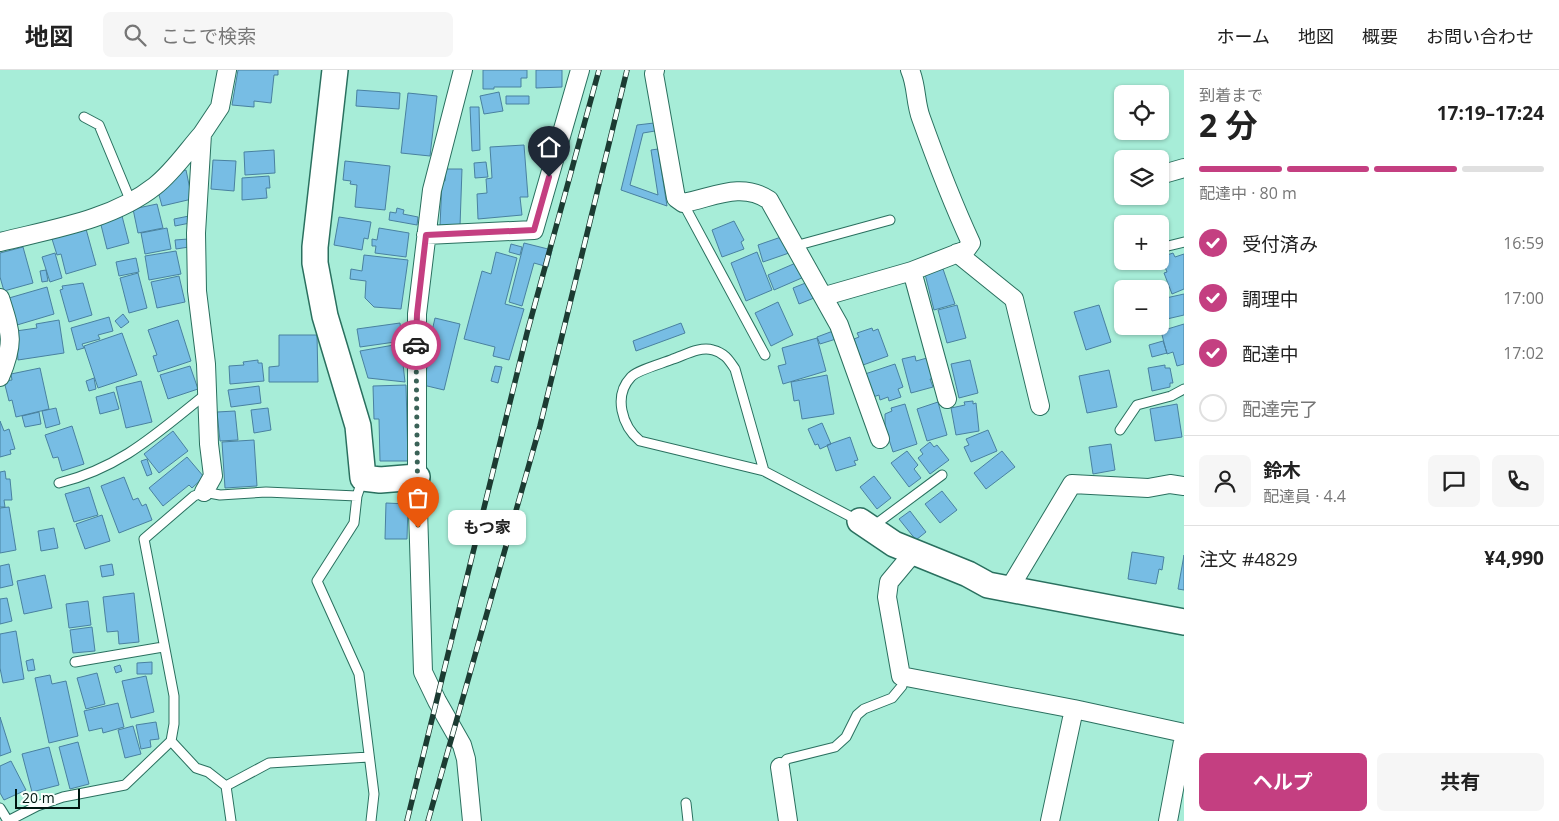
<!DOCTYPE html>
<html lang="ja">
<head>
<meta charset="utf-8">
<style>
  :root { --surface:#fff; --page:#f6f6f6; --text:#222; --muted:#767676; --line:#e0e0e0; --accent:#c43f81 }
  body { margin:0; font-family:"Open Sans","Noto Sans JP",sans-serif; background:var(--page); color:var(--text); height:100vh; display:flex; flex-direction:column; font-size:19px; white-space:nowrap }
  * { box-sizing:border-box; margin:0 }
  p { font-size:16px; color:var(--muted) }
  .icon { flex:none; width:28px; height:28px; fill:none; stroke:currentColor; stroke-width:2; stroke-linecap:round; stroke-linejoin:round }
  .map { position:relative; flex:1; overflow:hidden }
  .details { display:flex; flex-direction:column; background:var(--surface); width:375px }
  .details>* { flex:none }
  .fabs { position:absolute; left:1114px; top:15px; display:grid; gap:10px }
  .fabs a { display:grid; place-items:center; width:55px; height:55px; border-radius:8px; background:var(--surface); box-shadow:0 1px 4px #0004; font-size:25px }
  .scale { position:absolute; left:15px; bottom:12px; width:65px; box-sizing:border-box; padding-left:5px; border:2px solid #001711; border-top:0; font-size:14px; line-height:18px; white-space:nowrap; color:#001711; -webkit-text-stroke:4px #f8fffc; paint-order:stroke }
  .pin { position:absolute; display:grid; place-items:center; width:42px; height:42px; color:#fff; margin:-51px -21px; border-radius:50% 50% 50% 0; rotate:-45deg; box-shadow:0 0 5px #0007 }
  .pin .icon { rotate:45deg }
  .courier { position:absolute; display:grid; place-items:center; width:50px; height:50px; margin:-25px; border:4px solid #c43f81; border-radius:50%; background:#fff; color:#222; box-shadow:0 1px 6px #0007 }
  .bubble { position:absolute; height:35px; border-radius:8px; background:var(--surface); box-shadow:0 1px 4px #0004; font-size:16px; font-weight:700; line-height:35px; text-align:center }
  .overview em { font-style:normal; font-weight:700 }
  .overview div { display:flex; flex-direction:column-reverse }
  .overview { display:flex; align-items:center; justify-content:space-between; height:85px; padding:0 15px }
  h1 { font-size:32px; font-weight:700; line-height:38px }
  .bar { display:grid; grid-template-columns:repeat(4,1fr); gap:8px 5px; align-content:center; height:60px; padding:0 15px }
  .bar i { height:6px; border-radius:4px; background:var(--line) }
  .bar .selected { background:var(--accent) }
  .bar p { grid-column:span 4 }
  .line { display:flex; align-items:center; gap:12px; padding:0 15px; border-top:1px solid var(--line) }
  .line div { flex:1 }
  .round { display:grid; place-items:center; flex:none; width:52px; height:52px; border-radius:8px; background:var(--page) }
  ol { padding:0 15px; list-style:none }
  li { display:flex; align-items:center; gap:15px; height:55px }
  li p { margin-inline-start:auto }
  li .icon { padding:5px; border-radius:50%; background:var(--accent); color:#fff; stroke-width:4 }
  li:last-child { color:var(--muted) }
  li i { width:28px; height:28px; border:2px solid var(--line); border-radius:50% }
  .cta { display:flex; gap:10px; margin-top:auto; padding:10px 15px }
  .cta a { flex:1; height:58px; border-radius:8px; background:var(--accent); color:#fff; font-size:20px; font-weight:700; line-height:58px; text-align:center }
  .cta a+a { background:var(--page); color:var(--text) }
  header { display:flex; align-items:center; gap:30px; box-sizing:border-box; height:70px; padding:0 25px; background:var(--surface); border-bottom:1px solid var(--line) }
  header strong { font-size:24px }
  nav { display:flex; gap:28px; margin-inline-start:auto; font-size:18px }
  .search { width:350px; height:45px; background:var(--page); display:flex; align-items:center; gap:12px; box-sizing:border-box; padding:0 18px; border-radius:8px; color:var(--muted); font-size:19px }
  main { display:flex; flex:1; min-height:0 }
  .map>svg:first-child { display:block }
  .building { fill:#77bde4; stroke:#4981a0 }
  .lines { fill:none; stroke-linecap:round; stroke-linejoin:round }
  .lane-casing { stroke:#2a705f; stroke-width:11 }
  .street-casing { stroke:#2a705f; stroke-width:20 }
  .secondary-casing { stroke:#2a705f; stroke-width:28 }
  .lane { stroke:#fff; stroke-width:9 }
  .street { stroke:#fff; stroke-width:18 }
  .secondary { stroke:#fff; stroke-width:25 }
  .rail-casing { stroke:#1c3b32; stroke-width:5.5 }
  .rail { stroke:#f8fffc; stroke-width:4; stroke-dasharray:11; stroke-linecap:butt }
  .done { stroke:#3a6257; stroke-width:5; stroke-dasharray:0 9 }
  .route { stroke:#c43f81; stroke-width:6 }
</style>
</head>
<body>
<header>
<strong>地図</strong>
<div class="search"><svg class="icon" aria-label="search" viewBox="0 0 24 24"><circle cx="10" cy="10" r="6"/><path d="M15 15l6 6"/></svg>ここで検索</div>
<nav><a>ホーム</a><a>地図</a><a>概要</a><a>お問い合わせ</a></nav>
</header>
<main>
<div class="map">
<svg width="1184" height="751" viewBox="0 0 1184 751">
  <rect width="100%" height="100%" fill="#a7edd8"/>
  <path class="building" d="M238 0H278V5H274L271 33 254 31V37L232 35Z
    M483 0H527V8H521V17H494V19H483Z
    M536 0H562V17L536 18Z
    M357 20 400 23 399 39 356 36Z
    M499 22 503 41 484 44 480 26Z
    M408 23 437 26 430 86 401 83Z
    M506 26H529V34H506Z
    M470 37H479L480 80 472 81Z
    M654 53 655 61 643 63 630 115 658 125 651 80 658 79 667 136 621 120 637 55Z
    M524 75 528 127H520L522 145 478 149 477 124 487 123 486 109 492 108 490 77Z
    M274 80 275 103 245 105 244 82Z
    M213 90 236 91 234 121 211 119Z
    M345 91 390 96 385 140 355 137 357 115 350 114 351 111 343 110Z
    M486 92 488 107 475 108 474 93Z
    M446 99H462L460 156H440L442 111H445Z
    M186 100 192 129 162 136 159 125 174 103Z
    M269 106 270 118H266L267 128 242 130V108Z
    M157 134 163 158 138 163 133 139Z
    M397 138 404 140 403 144 418 147 417 155 389 150 390 142 396 143Z
    M122 146 129 173 107 179 100 151Z
    M189 146 190 153 175 156 174 149Z
    M339 147 371 152 368 169 364 168 362 180 334 175Z
    M734 151 744 170 741 172 744 179 722 187 712 160Z
    M167 158 171 179 145 184 141 163Z
    M379 158 409 163 406 187 375 183 376 176H372V169L377 170Z
    M86 159 96 195 66 204 61 184 57 185 52 169Z
    M784 166 789 183 763 192 758 175Z
    M188 169 189 177 176 179 175 170Z
    M524 173 552 180 548 197 534 193 522 236 509 232Z
    M511 174 522 177 520 185 509 182Z
    M23 177 33 213 4 221 0 207V183Z
    M176 181 181 204 149 210 145 186Z
    M496 182 517 188 505 234 524 239 509 290 493 286 495 277 464 269 482 201 491 204Z
    M757 182 772 220 746 231 731 193Z
    M55 183 62 208 50 212 42 187Z
    M1173 183 1175 187 1184 184V219L1172 224 1164 203 1167 202 1161 187Z
    M364 185 408 190 401 239 374 237 365 228 366 211 350 209 351 199 362 201Z
    M136 188 139 202 119 206 116 192Z
    M798 192 804 207 774 220 768 205Z
    M943 199 955 234 934 240 925 204Z
    M46 200 48 211 42 212 40 201Z
    M138 203 147 238 129 243 120 208Z
    M179 206 185 232 157 238 151 212Z
    M808 212 814 228 799 234 793 218Z
    M83 213 92 245 69 252 60 220 63 219 62 216Z
    M47 217 54 244 17 255 9 228Z
    M1184 224V245L1167 249 1164 238 1168 237 1166 228Z
    M778 232 793 265 771 276 755 243Z
    M957 235 966 268 947 273 938 240Z
    M1099 235 1111 272 1086 280 1074 242Z
    M123 244 129 252 121 258 115 251Z
    M109 247 113 261 98 265 100 269 82 274 84 278 77 280 71 258Z
    M435 248 460 254 444 320 423 315 428 293 425 292Z
    M59 250 64 283 18 290 16 261 37 258 36 254Z
    M178 250 191 291 158 302 153 286 157 285 148 260Z
    M400 253 402 271 360 277 357 259Z
    M681 253 685 263 636 281 633 271Z
    M1184 254V294L1177 296 1173 282 1167 284 1161 261Z
    M872 258 873 261 878 259 888 286 863 295 854 269 859 267 857 263Z
    M833 261 836 269 820 274 817 267Z
    M122 263 137 305 98 318 84 276Z
    M279 265H317L318 312H269V297L279 296Z
    M817 268 826 301 783 314 778 296 786 294 782 278Z
    M1163 271 1167 283 1152 287 1149 275Z
    M405 273 408 293 403 294 405 312 368 308 360 281Z
    M915 286 916 291 927 288 934 309H930L933 317 911 323 902 289Z
    M258 290V293H262L264 311 230 314 229 296 244 295 243 292Z
    M970 290 978 323 959 328 951 294Z
    M895 294 903 317 898 319 901 327 889 331 888 327 880 330 879 325 873 327 865 304Z
    M1165 295V298H1170L1173 313H1170V317L1152 321 1148 298Z
    M190 296 198 319 168 329 160 305Z
    M495 296 502 297 498 313 491 311Z
    M40 298 49 339 16 347 12 330 9 331 4 311 12 310 11 304Z
    M1109 300 1117 337 1087 343 1079 306Z
    M827 305 834 344 802 349 799 330 794 331 791 312Z
    M94 308 96 319 89 321 86 311Z
    M141 311 152 352 126 358 116 317Z
    M406 315 408 391H380L379 349H374L373 316Z
    M259 316 261 333 231 337 228 320Z
    M114 322 119 339 100 344 96 327Z
    M973 331V334L976 333 979 361 956 365 951 338 965 335 964 332Z
    M938 332 947 365 927 371 917 339Z
    M905 334 917 374 893 382 885 357V344L892 341 891 338Z
    M1177 334 1182 367 1155 371 1150 339Z
    M56 338 60 354 46 358 42 341Z
    M268 338 271 360 254 363 251 340Z
    M235 341 238 370 220 371 217 342Z
    M39 342 41 354 25 357 22 346Z
    M0 351 4 361 9 359 15 379 10 380 11 384 0 387Z
    M822 353 831 374 820 379 818 374 815 375 808 359Z
    M72 356 84 394 62 401 58 387 53 388 45 365Z
    M988 360 997 381 971 392 964 377 969 375 966 369Z
    M173 361 188 381 159 403 144 384Z
    M850 367 858 390 854 391 856 395 836 401 827 375Z
    M254 370 257 416 225 418 222 372Z
    M930 372 934 377 937 375 949 390 930 404 918 388 923 384 920 380Z
    M1111 374 1115 400 1093 404 1089 377Z
    M907 381 918 395 914 399 921 408 909 417 891 393Z
    M1002 381 1015 397 986 419 974 403Z
    M187 387 204 407 192 418 189 415 163 436 149 418Z
    M147 389 152 404 147 406 141 391Z
    M5 401 6 409H10L12 430H4L5 437H0V402Z
    M874 406 891 428 877 439 860 417Z
    M124 407 133 430 138 428 142 436 146 434 152 450 119 463 101 416Z
    M89 417 98 445 74 452 65 424Z
    M942 421 957 440 940 453 925 434Z
    M386 433 408 434 407 469H385Z
    M9 437 16 480 0 483V438Z
    M910 441 926 462 916 470 899 449Z
    M102 445 110 471 85 479 76 454Z
    M54 458 58 478 41 481 38 461Z
    M1132 482 1164 487 1162 500 1159 499 1156 514 1128 509Z
    M1184 485V520L1178 519Z
    M9 494 13 515 0 518V496Z
    M112 494 114 505 102 507 100 496Z
    M45 505 52 538 24 544 17 511Z
    M134 523 139 572 119 574 118 561 107 562 103 527Z
    M7 528 12 551 0 554V529Z
    M88 531 91 555 69 558 66 534Z
    M92 557 95 581 73 583 70 560Z
    M16 561 24 609 3 613 0 598V564Z
    M33 589 35 600 28 601 26 591Z
    M152 592V604H137V593Z
    M120 595 122 601 116 603 114 597Z
    M97 603 105 634 86 639 77 608Z
    M50 605 52 614 66 611 78 666 49 673 35 608Z
    M146 606 154 642 131 648 122 611Z
    M118 633 124 657 103 663 102 658 89 661 84 641Z
    M0 647 11 682 0 686Z
    M156 652 159 669 150 670 151 677 141 679 136 655Z
    M133 656 141 684 125 688 118 660Z
    M78 672 89 714 70 719 59 677Z
    M49 677 59 715 32 722 22 684Z
    M11 691 26 720 4 730 0 723V696Z"/>
  <g class="lines">
    <g class="lane-casing">
      <path id="lane" d="M84 47 99 55 131 132
        M683 133 765 285
        M795 176 890 150
        M1164 177 1184 172
        M1120 360 1137 335 1171 326 1184 319
        M764 401 735 299C729 290 725 283 713 280 700 276 685 285 673 289 664 293 637 300 631 307 613 326 622 356 640 371L764 401 859 451
        M363 408 357 426 354 453 317 511 359 604 374 724 371 751
        M59 413C122 397 157 363 206 324
        M872 457 942 405
        M75 592 163 577
        M171 671 196 698 208 702 226 716 231 751
        M780 697 787 689 835 677 846 667 857 645 864 639 892 628 902 616 901 606
        M226 716 269 693 369 687
        M686 733 688 751
        M0 738 8 751
        M8 751 37 736 63 727 125 715 171 671 174 654V626L144 469 194 426 204 422 220 425 266 422 357 426"/>
    </g>
    <g class="street-casing">
      <path id="street" d="M463 0 432 120 417 244V407L423 602 437 631 462 675 466 689 472 751
        M655 0 654 4 676 128 683 133C712 128 741 111 769 130L839 255 880 369
        M910 0C917 16 915 32 921 48 936 90 952 132 971 173L966 180 912 201
        M1160 105 1184 98
        M426 165 534 160 580 0
        M0 172C52 159 112 150 155 116 173 102 187 81 202 64
        M957 183 1014 229 1040 336
        M825 226 912 201 947 329
        M0 228C11 263 15 272 0 307
        M204 422 213 406 209 374 206 294 197 221 196 163 202 64 220 37 227 0
        M914 482 889 512 887 527 901 606 1074 639
        M1009 519 1072 414 1148 418 1170 414 1184 416
        M780 697 788 751
        M1050 751 1074 639 1184 663
        M1168 751 1184 666"/>
    </g>
    <g class="secondary-casing">
      <path id="secondary" d="M335 0 315 177V193L325 246 358 356 363 408 380 410 417 407
        M860 451 894 474 968 504 988 515 1184 552"/>
    </g>
    <use href="#lane" class="lane"/>
    <use href="#street" class="street"/>
    <use href="#secondary" class="secondary"/>
    <g class="rail-casing">
      <path id="rail" d="M407 751 527 263 599 0
        M428 751 540 356 627 0"/>
    </g>
    <use href="#rail" class="rail"/>
  </g>
  <g class="lines">
    <path class="done" d="M416 275 418 458"/>
    <path class="route" d="M416 275 417 244 426 165 534 160 549 107"/>
  </g>
</svg>
<div class="fabs">
<a><svg class="icon" aria-label="locate" viewBox="0 0 24 24"><circle cx="12" cy="12" r="6"/><path d="M12 2v4M12 18v4M2 12h4M18 12h4"/></svg></a>
<a><svg class="icon" aria-label="layers" viewBox="0 0 24 24"><path d="M12 4l9 5-9 5-9-5zM3 14l9 5 9-5"/></svg></a>
<a>+</a>
<a>−</a>
</div>
<div class="scale">20 m</div>
<div class="pin" style="left:418px;top:458px;background:#ea580c"><svg class="icon" aria-label="bag" viewBox="0 0 24 24"><path d="M5 8h14l-1 12H6zM9 8a3 3 0 0 1 6 0"/></svg></div>
<div class="pin" style="left:549px;top:107px;background:#1f2937"><svg class="icon" aria-label="home" viewBox="0 0 24 24"><path d="M3 11l9-7 9 7M6 9v11h12V9"/></svg></div>
<div class="courier" style="left:416px;top:275px"><svg class="icon" aria-label="car" viewBox="0 0 24 24"><path d="M5 17H2v-5l4-1 3-4h7l3 4 3 1v5h-3M9 17h6M6 11h13"/><circle cx="7" cy="17" r="2"/><circle cx="17" cy="17" r="2"/></svg></div>
<div class="bubble" style="left:448px;top:440px;width:78px">もつ家</div>
</div>
<section class="details">
<div class="overview"><div><h1>2 分</h1><p>到着まで</p></div><em>17:19–17:24</em></div>
<div class="bar"><i class="selected"></i><i class="selected"></i><i class="selected"></i><i></i><p>配達中 · 80 m</p></div>
<ol>
<li><svg class="icon" aria-label="check" viewBox="0 0 24 24"><path d="M5 12l5 5 9-10"/></svg>受付済み<p>16:59</p></li>
<li><svg class="icon" aria-label="check" viewBox="0 0 24 24"><path d="M5 12l5 5 9-10"/></svg>調理中<p>17:00</p></li>
<li><svg class="icon" aria-label="check" viewBox="0 0 24 24"><path d="M5 12l5 5 9-10"/></svg>配達中<p>17:02</p></li>
<li><i></i>配達完了</li>
</ol>
<div class="line" style="height:90px"><a class="round"><svg class="icon" aria-label="person" viewBox="0 0 24 24"><circle cx="12" cy="8" r="4"/><path d="M4 21q1-7 8-7t8 7"/></svg></a><div><b>鈴木</b><p>配達員 · 4.4</p></div><a class="round"><svg class="icon" aria-label="chat" viewBox="0 0 24 24"><path d="M4 5h16v11H9l-5 4z"/></svg></a><a class="round"><svg class="icon" aria-label="phone" viewBox="0 0 24 24"><path d="M5 4h4l2 5-3 2q2 4 5 5l2-3 5 2v4C11 20 4 13 5 4z"/></svg></a></div>
<div class="line" style="height:65px"><div>注文 #4829</div><b>¥4,990</b></div>
<div class="cta"><a>ヘルプ</a><a>共有</a></div>
</section>
</main>
</body>
</html>
